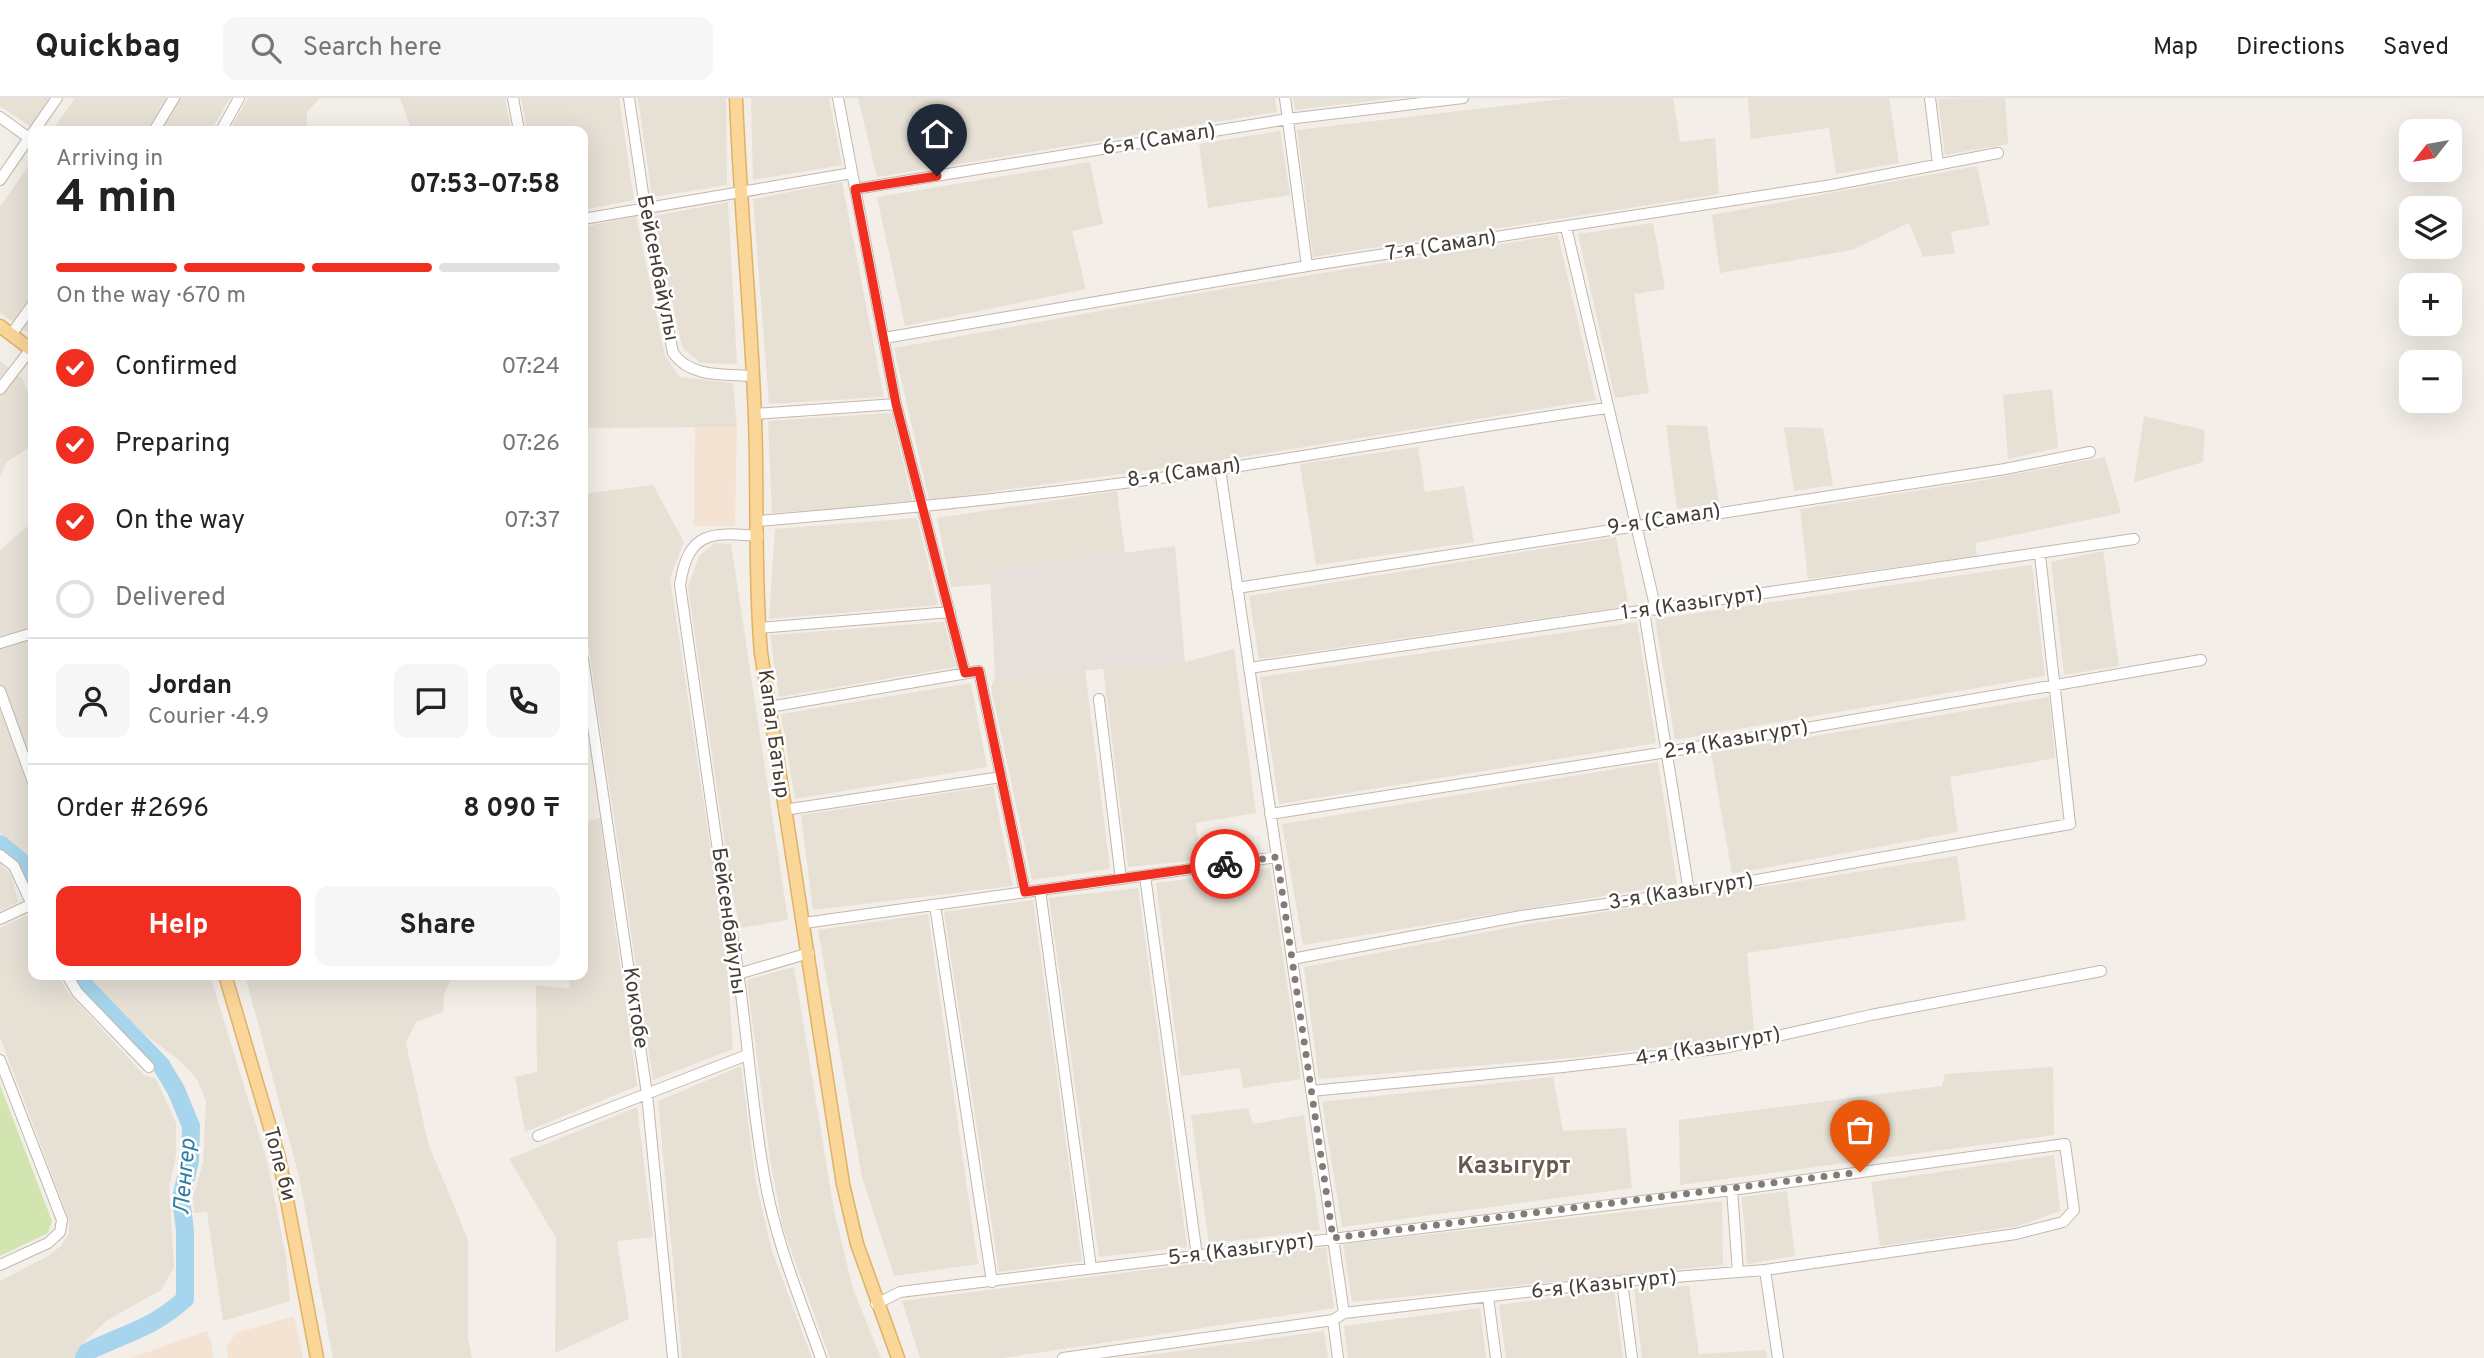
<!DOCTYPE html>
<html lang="en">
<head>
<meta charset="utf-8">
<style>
  :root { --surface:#fff; --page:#f6f6f6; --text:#222; --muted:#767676; --line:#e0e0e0; --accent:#f02f20 }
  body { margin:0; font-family:Overpass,sans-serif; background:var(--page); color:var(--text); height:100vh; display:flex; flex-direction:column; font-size:26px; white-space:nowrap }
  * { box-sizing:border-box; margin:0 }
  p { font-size:23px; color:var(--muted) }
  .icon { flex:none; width:38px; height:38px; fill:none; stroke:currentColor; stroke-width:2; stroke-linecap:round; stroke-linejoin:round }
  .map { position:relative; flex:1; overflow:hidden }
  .drawer { position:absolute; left:28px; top:28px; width:560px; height:854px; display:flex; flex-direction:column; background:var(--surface); border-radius:14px; box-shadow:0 7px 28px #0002 }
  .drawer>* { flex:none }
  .needle { width:46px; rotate:239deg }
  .tools { position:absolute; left:2399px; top:21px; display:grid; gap:14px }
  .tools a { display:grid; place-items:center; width:63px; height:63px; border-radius:14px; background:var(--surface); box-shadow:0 7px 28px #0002; font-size:35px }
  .pin { position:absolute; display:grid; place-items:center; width:60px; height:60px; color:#fff; margin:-72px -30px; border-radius:50% 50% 50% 0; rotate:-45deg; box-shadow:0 0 7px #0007 }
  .pin .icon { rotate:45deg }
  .courier { position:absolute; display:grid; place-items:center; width:70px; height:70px; margin:-35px; border:5px solid #f02f20; border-radius:50%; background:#fff; color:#222; box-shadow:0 2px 9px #0007 }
  .summary em { font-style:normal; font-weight:700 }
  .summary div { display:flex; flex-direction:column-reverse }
  .summary { display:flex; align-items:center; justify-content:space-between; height:119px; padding:0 28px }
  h1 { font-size:46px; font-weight:700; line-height:52px }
  .bar { display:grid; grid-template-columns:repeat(4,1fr); gap:10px 7px; align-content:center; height:84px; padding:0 28px }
  .bar i { height:9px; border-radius:5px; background:var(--line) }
  .bar .selected { background:var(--accent) }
  .bar p { grid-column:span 4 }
  .line { display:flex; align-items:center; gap:18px; padding:0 28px; border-top:2px solid var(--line) }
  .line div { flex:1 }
  .round { display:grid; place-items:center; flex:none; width:74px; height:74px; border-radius:14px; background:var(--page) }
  ol { padding:0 28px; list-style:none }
  li { display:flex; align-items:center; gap:21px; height:77px }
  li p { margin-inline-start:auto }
  li .icon { padding:7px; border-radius:50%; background:var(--accent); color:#fff; stroke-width:4 }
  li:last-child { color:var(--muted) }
  li i { width:38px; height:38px; border:4px solid var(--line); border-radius:50% }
  .action { display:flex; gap:14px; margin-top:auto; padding:14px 28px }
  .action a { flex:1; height:80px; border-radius:14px; background:var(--accent); color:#fff; font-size:28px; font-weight:700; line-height:80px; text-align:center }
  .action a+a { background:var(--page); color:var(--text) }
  header { display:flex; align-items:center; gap:42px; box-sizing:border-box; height:98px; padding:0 35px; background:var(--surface); border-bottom:2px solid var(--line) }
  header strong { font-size:33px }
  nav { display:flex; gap:38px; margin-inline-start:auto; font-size:24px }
  .search { width:490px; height:63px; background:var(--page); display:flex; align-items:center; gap:18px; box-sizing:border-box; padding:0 24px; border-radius:14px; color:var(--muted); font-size:26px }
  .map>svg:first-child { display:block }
  .residential { fill:#e6e0d5 }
  .commercial { fill:#f4e3d3 }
  .industrial { fill:#e5e0dc }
  .pitch { fill:#d2e5b1 }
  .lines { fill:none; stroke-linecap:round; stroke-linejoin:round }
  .river { stroke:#a6d5ed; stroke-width:18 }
  .minor-casing { stroke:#c1b8ad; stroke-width:12 }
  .major-casing { stroke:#deb269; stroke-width:15 }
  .minor { stroke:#fff; stroke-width:10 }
  .major { stroke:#fad699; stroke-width:12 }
  .done { stroke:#827c74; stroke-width:7; stroke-dasharray:0 12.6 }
  .route { stroke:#f02f20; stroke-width:9 }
  .labels { text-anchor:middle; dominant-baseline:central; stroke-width:5; stroke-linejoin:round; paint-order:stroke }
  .street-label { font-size:21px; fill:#453e36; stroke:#fff }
  .water-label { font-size:23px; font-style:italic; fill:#327da5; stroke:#fff }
  .quarter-label { font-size:24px; font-weight:bold; fill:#685b4e; stroke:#fff }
</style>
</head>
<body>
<header>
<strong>Quickbag</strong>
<div class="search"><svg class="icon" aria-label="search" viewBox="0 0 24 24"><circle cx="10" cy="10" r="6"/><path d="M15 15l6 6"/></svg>Search here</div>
<nav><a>Map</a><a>Directions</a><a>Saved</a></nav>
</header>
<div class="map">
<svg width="2484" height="1260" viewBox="0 0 2484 1260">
  <rect width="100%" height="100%" fill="#f3eee7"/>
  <path class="residential" d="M0 0H51L31 29 0 8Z
    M75 0H230L211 33H52Z
    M248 0H320L307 14V33H229Z
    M400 0H505L511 33H412Z
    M521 0H619L634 102 583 112V33H527Z
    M638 0H726L727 87 652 99Z
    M751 0H829L842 67 753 82Z
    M858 0H1275L1277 14 877 79Z
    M1293 0H1395L1295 12Z
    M1572 0H1673L1680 44 1715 40 1719 96 1313 159 1297 32Z
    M1748 0H1889L1899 65 1836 76 1829 30 1751 41Z
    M2005 0 2008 46 1945 57 1938 1Z
    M1280 33 1290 97 1208 110 1199 46Z
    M33 61V238L0 215V109Z
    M1090 64 1103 126 1072 133 1086 191 905 228 877 99Z
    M1977 68 1990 127 1951 134 1955 155 1923 159 1909 125 1852 152 1720 175 1712 117Z
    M842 84 884 299 769 306 753 101Z
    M728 104 737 266 700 265 682 249 654 118Z
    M636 118 665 258 680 279 733 285 737 329 583 330V129Z
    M1653 125 1665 191 1634 196 1649 295 1615 300 1578 136Z
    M1558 137 1596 302 1224 362 929 402 894 250 1211 193Z
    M0 263 23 281 33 308V347L7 364 0 379Z
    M2052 291 2058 350 2008 361 2003 297Z
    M891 315 913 405 772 415 768 323Z
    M2144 318 2205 332 2203 364 2134 384Z
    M1666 327 1707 328 1719 405 1677 411Z
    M1784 329 1823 330 1833 387 1794 393Z
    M1418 349 1425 394 1464 388 1474 444 1316 467 1300 366Z
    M2105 359 2121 415 1975 445 1977 458 1808 481 1800 411 1985 382Z
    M33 380V764L30 758 0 735V452L31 425Z
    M653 387 684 444 670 480 726 854 733 951 653 982 583 512V396Z
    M1117 393 1125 456 990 473 991 486 951 489 937 420Z
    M917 420 938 507 769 521 775 431Z
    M1616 439 1629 508 1259 561 1249 498Z
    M715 445 731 446 788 822 740 830 731 789 688 489 699 458Z
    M2103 453 2119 568 2064 577 2051 464Z
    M2032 467 2045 578 1675 642 1655 521Z
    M944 524 956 569 779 599 770 537Z
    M1637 524 1656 645 1279 706 1260 579Z
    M1234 551 1256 715 1196 725 1201 762 1128 769 1103 571 1185 564Z
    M1085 572 1110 771 1032 782 991 589 995 580Z
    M971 585 987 669 795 701 781 616Z
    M2049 599 2055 660 1950 679 1958 734 1732 776 1711 655Z
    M1658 664 1677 786 1303 847 1282 726Z
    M993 688 1013 788 813 812 801 717Z
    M600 720 637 988 525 1034 515 979 537 974 536 887 570 891 568 877H583V724Z
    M1957 758 1966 822 1747 855 1754 933 1716 942 1579 959 1319 981 1304 869 1523 827Z
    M0 766 11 776 18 804 0 813Z
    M1270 770 1301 981 1243 990 1240 970 1181 978 1156 785Z
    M1138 790 1187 1149 1099 1159 1049 800Z
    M1033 802 1082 1163 999 1174 944 814Z
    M928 816 978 1166 894 1178 862 1079 818 832Z
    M27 817 33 829V877H57L67 893 144 977 156 981 176 1025V1057L169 1090 174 1169 161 1192 106 1223 84 1244 75 1260H0V1183L48 1158 61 1148 69 1135V1122L0 939V830Z
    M794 869 834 1113 853 1191 881 1260H830L783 1130 770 1060 747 882Z
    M87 877H210L267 1063 286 1159 290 1203 223 1223 207 1114 194 1115 193 1099 203 1065 206 1003 197 981 180 963 141 933Z
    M245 877H453L444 896 443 914 416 924 406 945 428 1045 468 1142V1240L472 1260H333L299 1078Z
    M741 968 756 1085 772 1153 812 1260H682L658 1003Z
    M2053 969 2054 1037 1680 1087 1679 1022 1942 988 1945 976Z
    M1553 979 1563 1033 1626 1030 1632 1090 1342 1129 1322 1004Z
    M637 1009 653 1139 617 1143 629 1221 555 1255 556 1140 509 1061Z
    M1248 1010 1253 1026 1304 1017 1320 1132 1209 1146 1191 1017Z
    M2054 1057 2060 1113 2018 1128 1880 1148 1871 1084Z
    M1787 1093 1795 1158 1747 1166 1742 1099Z
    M1722 1103 1723 1167 1352 1204 1343 1146Z
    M1326 1149 1334 1210 1003 1260H920L902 1203Z
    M1689 1188 1699 1256 1766 1252 1767 1260H1642L1634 1191Z
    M1614 1192 1623 1260H1506L1499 1207Z
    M1480 1210 1486 1260H1348L1344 1228Z
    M1324 1233 1328 1260H1128Z"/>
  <path class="commercial" d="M695 329H737L735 428H694Z
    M294 1218 303 1260H228L226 1250 236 1235Z
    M207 1233 212 1246 213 1260H131Z"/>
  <path class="industrial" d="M1175 448 1185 564 995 580 990 473Z"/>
  <path class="pitch" d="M0 987 52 1123 48 1135 0 1158Z"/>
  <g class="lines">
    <path class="river" d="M0 746 21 763 33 787
      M78 877 87 890 161 967 176 992 191 1028 190 1063 181 1100 185 1133V1201C150 1232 127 1234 87 1254L84 1260"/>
    <g class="minor-casing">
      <path id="minor" d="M513 0 519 33
        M629 0 645 109 673 255C691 280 724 276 752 278
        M838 0 896 306 965 575
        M1285 0 1307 168
        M1930 0 1938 66
        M0 19 29 40
        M34 33 57 0
        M154 33 174 0
        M221 33 239 0
        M0 82 33 34
        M855 91 1288 21 1463 0
        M583 121 852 75
        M1566 129 1656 512
        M11 237 33 206
        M884 240 1307 168 1832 87 1998 55
        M0 291 31 251
        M755 316 896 306
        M1220 371 1344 1215
        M758 423C913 410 1067 395 1221 371 1350 351 1478 328 1607 310
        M758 438C711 434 688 433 680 487L725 802C746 894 748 990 765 1082 776 1144 800 1201 821 1260
        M1237 490 2005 371 2090 354
        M1644 513 1689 794
        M759 530 950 514
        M0 545 33 535
        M583 561 647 996 673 1260
        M1249 570 2134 441
        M0 593 33 684
        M1099 601 1121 781
        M769 609 979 573 1025 794
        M784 712 1001 679
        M1270 716 1667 654 2201 562
        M0 757 14 768 33 809
        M1145 778 1197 1158
        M1040 792 1091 1170
        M935 807 992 1184
        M0 821 32 806
        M804 825 1277 759
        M1292 861 1521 818 1689 794 2070 726 2040 457
        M738 876 809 855
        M67 877 77 894 149 969
        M0 962 62 1122 60 1134 48 1145 0 1167
        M1311 993 1563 969 1724 950 1871 917 2101 873
        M538 1038 747 957
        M1732 1092 1738 1174
        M1765 1172 1778 1260
        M1622 1183 1632 1260
        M1488 1199 1496 1260
        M876 1206 900 1194 1732 1092 2065 1046 2074 1112 2063 1124 2016 1136 1765 1172 1622 1183 1344 1215 1333 1222 1063 1260
        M1333 1222 1338 1260"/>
    </g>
    <g class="major-casing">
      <path id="major" d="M736 0C740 107 751 213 755 320 758 398 754 477 761 555L843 1086 857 1146 898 1260
        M0 228 33 253
        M225 877 279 1060 317 1260"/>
    </g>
    <use href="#minor" class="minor"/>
    <use href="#major" class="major"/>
  </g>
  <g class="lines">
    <path class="done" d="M1225 766 1277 759 1333 1140 1860 1074"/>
    <path class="route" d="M937 78 855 91 896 306 965 575 979 573 1025 794 1225 766"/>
  </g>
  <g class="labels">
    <g class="street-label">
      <text transform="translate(1159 42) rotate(-9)">6-я (Самал)</text>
      <text transform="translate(1441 148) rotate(-9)">7-я (Самал)</text>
      <text transform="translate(657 170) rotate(79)">Бейсенбайулы</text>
      <text transform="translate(1184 375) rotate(-8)">8-я (Самал)</text>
      <text transform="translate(1664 422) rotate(-9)">9-я (Самал)</text>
      <text transform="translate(1692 506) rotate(-8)">1-я (Казыгурт)</text>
      <text transform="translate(773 636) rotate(82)">Капал Батыр</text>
      <text transform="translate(1736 642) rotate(-10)">2-я (Казыгурт)</text>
      <text transform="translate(1681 794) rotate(-9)">3-я (Казыгурт)</text>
      <text transform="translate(728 823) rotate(82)">Бейсенбайулы</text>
      <text transform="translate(635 910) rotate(82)">Коктобе</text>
      <text transform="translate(1708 949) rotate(-10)">4-я (Казыгурт)</text>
      <text transform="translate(279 1066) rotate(75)">Толе би</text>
      <text transform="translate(1241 1152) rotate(-7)">5-я (Казыгурт)</text>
      <text transform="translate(1604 1187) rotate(-6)">6-я (Казыгурт)</text>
    </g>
    <g class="water-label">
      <text transform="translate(186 1079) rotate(-85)">Ленгер</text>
    </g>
    <g class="quarter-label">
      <text x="1514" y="1069">Казыгурт</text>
    </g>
  </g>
</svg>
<div class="tools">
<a><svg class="needle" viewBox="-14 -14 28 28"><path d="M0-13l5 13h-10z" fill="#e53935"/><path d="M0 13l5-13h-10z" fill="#767676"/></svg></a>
<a><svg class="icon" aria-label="layers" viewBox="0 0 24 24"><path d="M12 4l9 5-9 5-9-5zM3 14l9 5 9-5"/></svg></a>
<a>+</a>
<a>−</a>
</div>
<div class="pin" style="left:1860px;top:1074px;background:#ea580c"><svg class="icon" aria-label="bag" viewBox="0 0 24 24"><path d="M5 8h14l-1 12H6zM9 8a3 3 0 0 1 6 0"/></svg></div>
<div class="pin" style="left:937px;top:78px;background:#1f2937"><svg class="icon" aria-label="home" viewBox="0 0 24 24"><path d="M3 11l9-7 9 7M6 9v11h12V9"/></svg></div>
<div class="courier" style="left:1225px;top:766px"><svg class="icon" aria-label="bike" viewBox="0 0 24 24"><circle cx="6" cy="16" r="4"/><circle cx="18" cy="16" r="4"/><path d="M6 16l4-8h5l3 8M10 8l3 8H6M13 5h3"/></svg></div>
<section class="drawer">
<div class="summary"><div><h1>4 min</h1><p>Arriving in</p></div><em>07:53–07:58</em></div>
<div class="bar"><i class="selected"></i><i class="selected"></i><i class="selected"></i><i></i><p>On the way · 670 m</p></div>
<ol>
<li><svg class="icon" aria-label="check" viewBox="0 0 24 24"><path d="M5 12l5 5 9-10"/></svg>Confirmed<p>07:24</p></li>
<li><svg class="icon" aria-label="check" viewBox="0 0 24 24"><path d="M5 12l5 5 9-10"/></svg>Preparing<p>07:26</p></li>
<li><svg class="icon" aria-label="check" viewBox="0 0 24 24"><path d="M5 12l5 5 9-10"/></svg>On the way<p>07:37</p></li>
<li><i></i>Delivered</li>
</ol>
<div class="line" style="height:126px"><a class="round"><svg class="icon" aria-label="person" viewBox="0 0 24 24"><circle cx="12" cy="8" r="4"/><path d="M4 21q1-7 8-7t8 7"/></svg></a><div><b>Jordan</b><p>Courier · 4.9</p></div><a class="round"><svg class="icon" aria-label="chat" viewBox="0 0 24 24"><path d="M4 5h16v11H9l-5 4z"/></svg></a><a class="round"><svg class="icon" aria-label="phone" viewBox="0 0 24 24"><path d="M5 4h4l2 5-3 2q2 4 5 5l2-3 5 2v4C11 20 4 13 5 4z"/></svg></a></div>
<div class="line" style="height:91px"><div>Order #2696</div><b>8 090 ₸</b></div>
<div class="action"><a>Help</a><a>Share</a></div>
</section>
</div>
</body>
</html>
